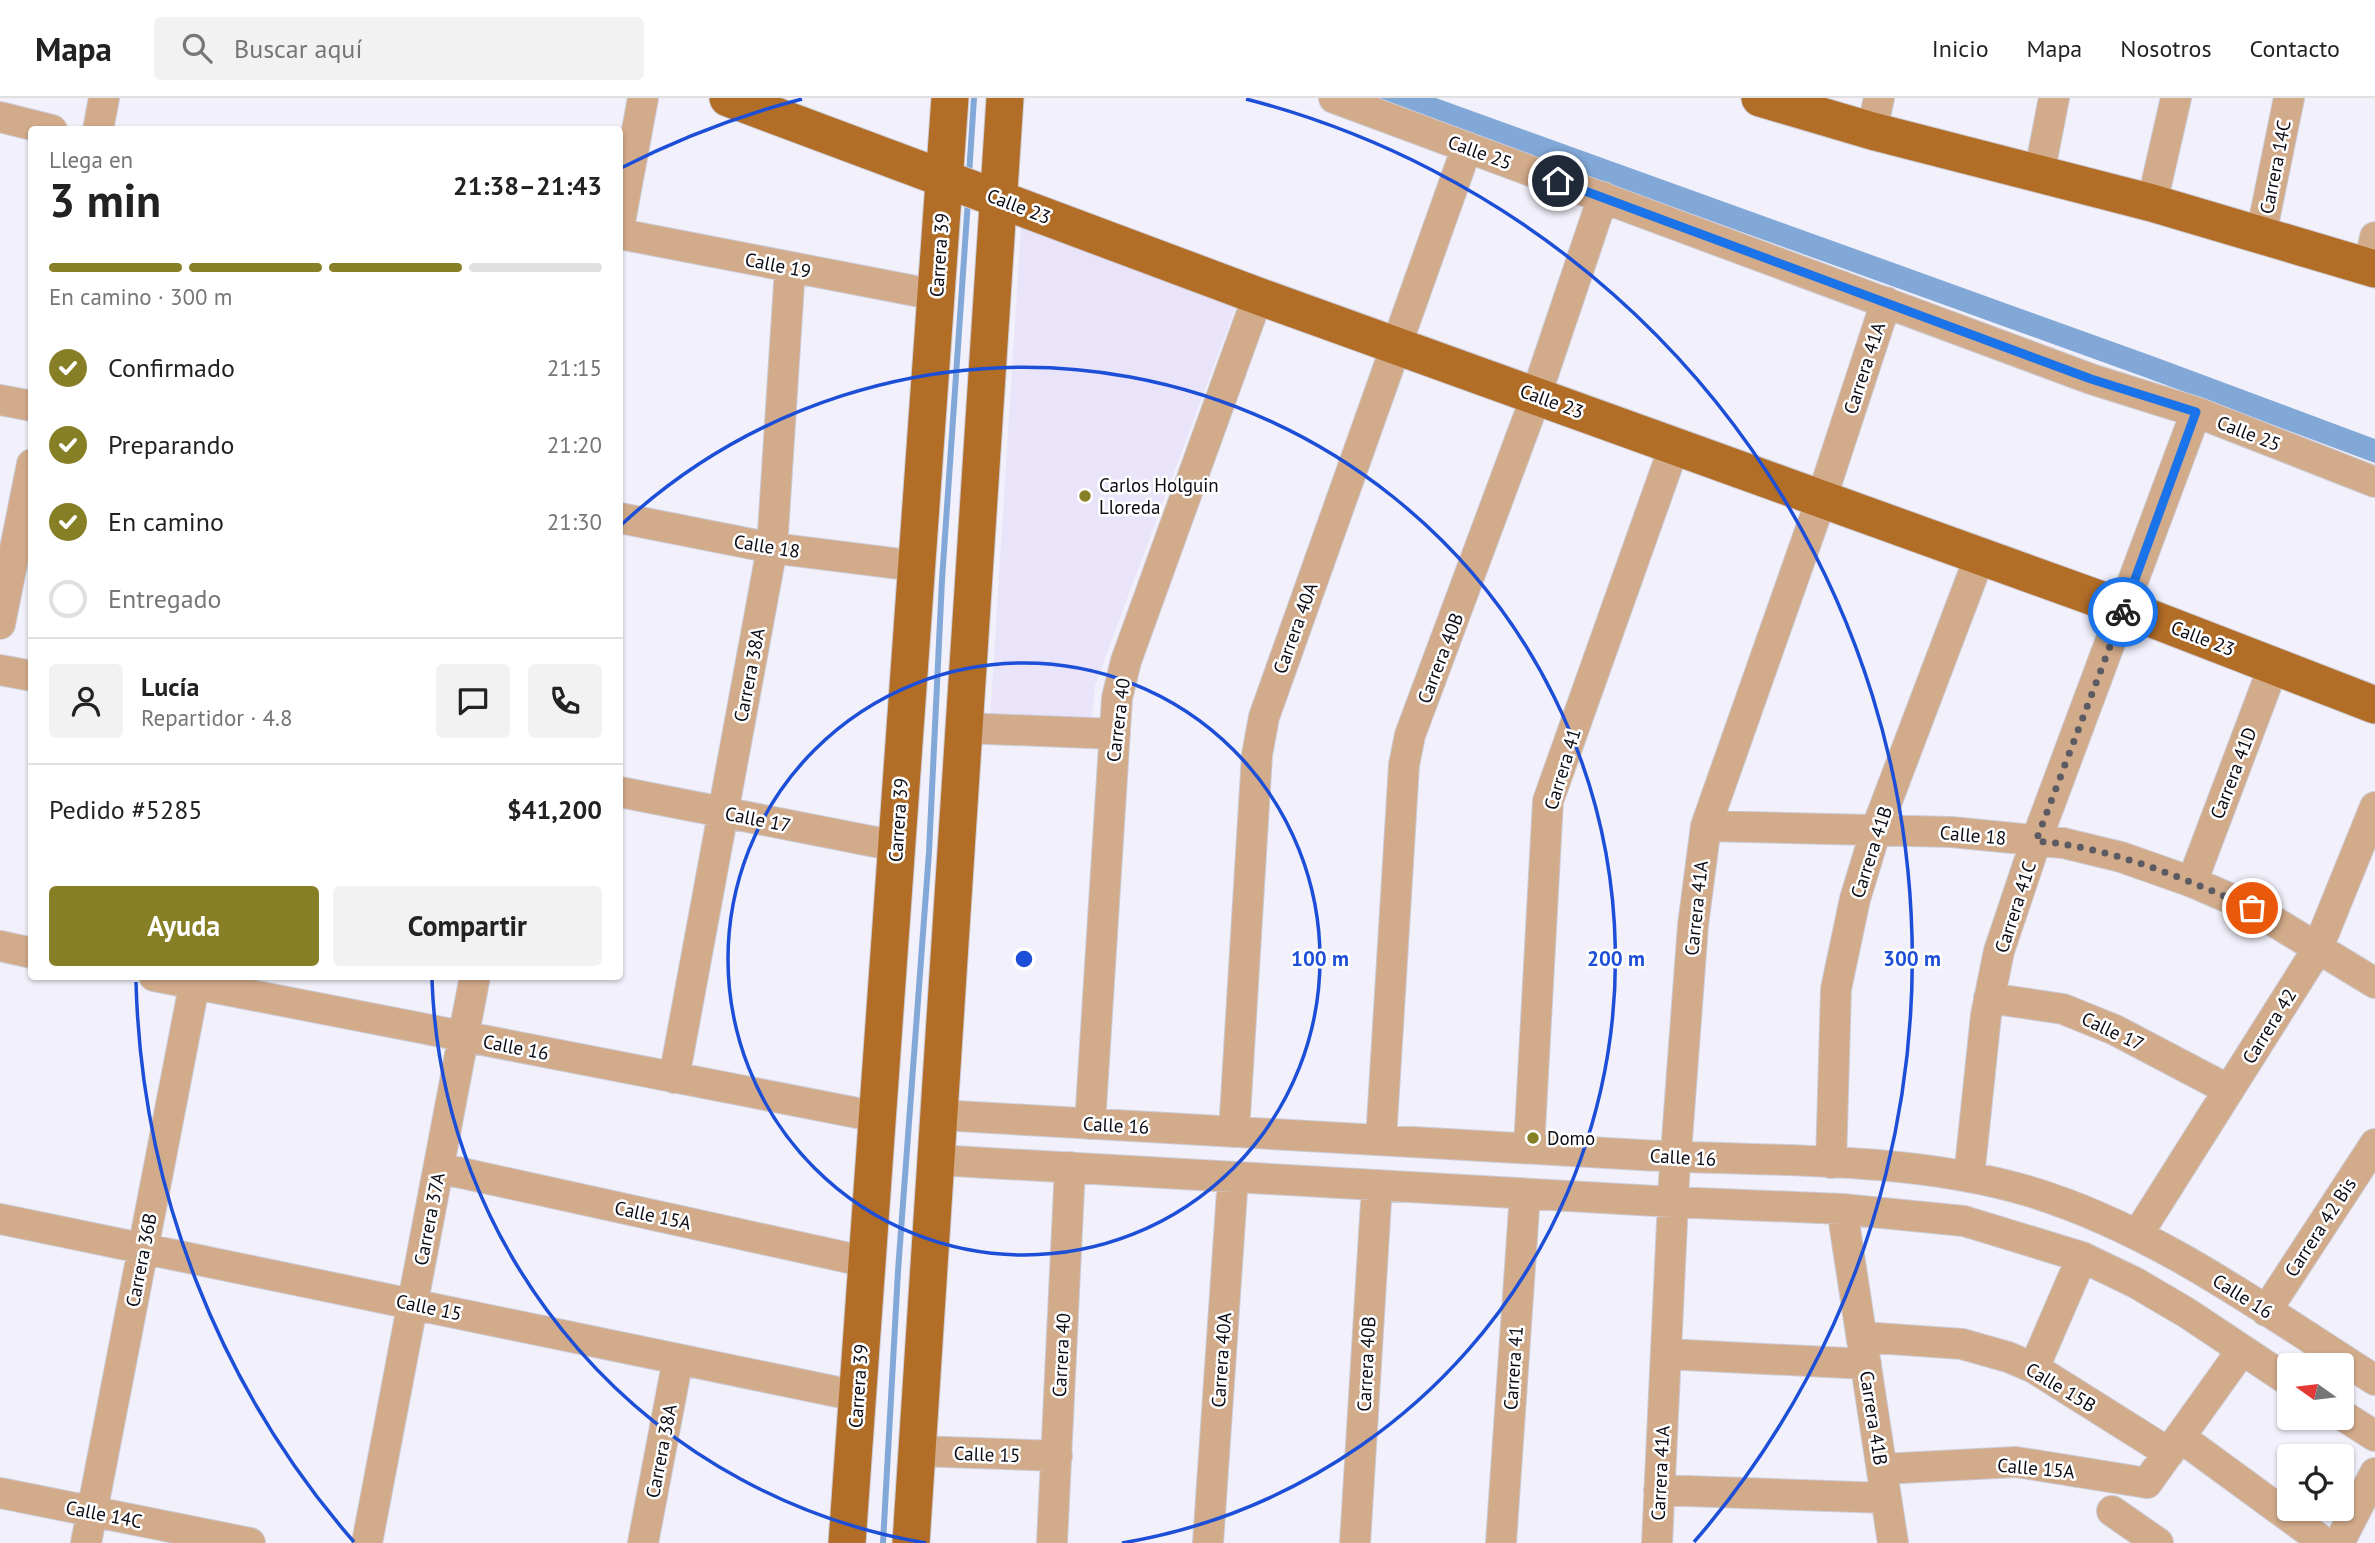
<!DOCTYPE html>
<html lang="es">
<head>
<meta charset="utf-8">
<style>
  :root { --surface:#fff; --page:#f2f2f2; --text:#222; --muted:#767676; --line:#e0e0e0; --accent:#877f26 }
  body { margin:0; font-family:"PT Sans",sans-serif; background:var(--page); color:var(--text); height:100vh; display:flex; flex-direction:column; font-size:26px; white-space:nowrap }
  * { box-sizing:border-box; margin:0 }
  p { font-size:23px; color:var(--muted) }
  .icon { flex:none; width:38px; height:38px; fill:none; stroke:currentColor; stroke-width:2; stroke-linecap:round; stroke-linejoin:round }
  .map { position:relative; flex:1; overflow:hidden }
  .details { position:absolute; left:28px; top:28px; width:595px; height:854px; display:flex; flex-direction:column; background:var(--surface); border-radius:7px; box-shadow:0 2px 5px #0004 }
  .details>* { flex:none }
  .needle { width:46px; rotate:284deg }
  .controls { position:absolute; left:2277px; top:1255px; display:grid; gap:14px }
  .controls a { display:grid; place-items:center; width:77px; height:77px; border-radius:7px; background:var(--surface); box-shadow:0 2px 5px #0004; font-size:35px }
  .pin { position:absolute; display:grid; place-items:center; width:60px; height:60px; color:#fff; margin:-30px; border:4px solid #fff; border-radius:50%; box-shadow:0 2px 7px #0007 }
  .courier { position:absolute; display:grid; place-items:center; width:70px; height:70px; margin:-35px; border:5px solid #1a73e8; border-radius:50%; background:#fff; color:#222; box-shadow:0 2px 9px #0007 }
  .headline em { font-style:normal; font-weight:700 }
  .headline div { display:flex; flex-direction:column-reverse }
  .headline { display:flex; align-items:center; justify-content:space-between; height:119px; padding:0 21px }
  h1 { font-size:46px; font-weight:700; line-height:52px }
  .bar { display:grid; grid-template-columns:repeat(4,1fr); gap:10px 7px; align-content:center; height:84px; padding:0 21px }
  .bar i { height:9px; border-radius:5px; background:var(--line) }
  .bar .active { background:var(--accent) }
  .bar p { grid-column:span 4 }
  .line { display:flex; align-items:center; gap:18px; padding:0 21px; border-top:2px solid var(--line) }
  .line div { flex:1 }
  .round { display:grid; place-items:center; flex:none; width:74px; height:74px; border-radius:7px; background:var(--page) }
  ol { padding:0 21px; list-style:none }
  li { display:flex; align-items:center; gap:21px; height:77px }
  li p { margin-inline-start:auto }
  li .icon { padding:7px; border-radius:50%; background:var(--accent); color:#fff; stroke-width:4 }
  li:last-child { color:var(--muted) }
  li i { width:38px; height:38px; border:4px solid var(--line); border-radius:50% }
  .button { display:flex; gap:14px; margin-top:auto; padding:14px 21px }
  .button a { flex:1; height:80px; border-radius:7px; background:var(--accent); color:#fff; font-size:28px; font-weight:700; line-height:80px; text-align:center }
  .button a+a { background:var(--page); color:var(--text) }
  header { display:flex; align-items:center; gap:42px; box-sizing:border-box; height:98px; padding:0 35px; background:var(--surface); border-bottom:2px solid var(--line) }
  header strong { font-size:33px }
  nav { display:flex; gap:38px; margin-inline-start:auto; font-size:24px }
  .search { width:490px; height:63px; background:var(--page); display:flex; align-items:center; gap:18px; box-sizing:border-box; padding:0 24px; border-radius:7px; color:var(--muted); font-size:26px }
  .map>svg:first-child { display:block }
  .education { fill:#e9e4fa }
  .water { fill:#82a8d8 }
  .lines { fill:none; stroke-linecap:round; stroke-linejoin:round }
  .stream { stroke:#82a8d8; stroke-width:6 }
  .minor-casing { stroke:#cccbd6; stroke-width:32 }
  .major-casing { stroke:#cccbd6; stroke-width:39 }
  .minor { stroke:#d2ab8a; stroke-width:30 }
  .major { stroke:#b26d27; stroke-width:37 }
  .done { stroke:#5c5b64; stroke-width:7; stroke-dasharray:0 12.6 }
  .route { stroke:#1a73e8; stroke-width:9 }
  .ring { fill:none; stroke:#1d4ed8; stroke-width:3.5 }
  .poi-dot { fill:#877f26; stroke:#fff; stroke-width:2.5 }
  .labels { text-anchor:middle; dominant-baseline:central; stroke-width:5; stroke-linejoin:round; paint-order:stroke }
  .street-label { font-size:19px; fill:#0c0b13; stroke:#fff }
  .poi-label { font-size:19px; fill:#0c0b13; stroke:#fff; text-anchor:start }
  .centre { fill:#1d4ed8; stroke:#fff; stroke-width:3.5 }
  .ring-label { font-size:21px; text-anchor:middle; font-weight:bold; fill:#1d4ed8; stroke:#fff; stroke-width:5; stroke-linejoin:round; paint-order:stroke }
</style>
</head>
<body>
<header>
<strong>Mapa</strong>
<div class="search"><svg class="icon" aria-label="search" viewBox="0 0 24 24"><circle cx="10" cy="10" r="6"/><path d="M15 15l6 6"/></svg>Buscar aquí</div>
<nav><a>Inicio</a><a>Mapa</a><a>Nosotros</a><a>Contacto</a></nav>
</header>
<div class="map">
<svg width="2375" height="1445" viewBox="0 0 2375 1445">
  <rect width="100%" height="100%" fill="#f1f0fb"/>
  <path class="education" d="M1021 129 1236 208 1095 587 1091 632 990 622Z"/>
  <path class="water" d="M1370 0H1436L2155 259 2375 341V365L2147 280Z"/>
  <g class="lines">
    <path class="stream" d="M969 77 974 0
      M883 1445 898 1173 929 754 942 482 968 102"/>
    <g class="minor-casing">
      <path id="minor" d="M1334 0 2091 281 2196 314 2375 384
        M0 19 52 32
        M98 32 104 0
        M1872 33 1879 0
        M2039 77 2054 0
        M2152 105 2176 0
        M620 124 643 0
        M620 136 936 197
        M2261 137 2289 0
        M2369 169 2375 139
        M0 302 32 308
        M620 420 772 450 916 468
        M0 526 32 366
        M0 572 32 578
        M964 630 1115 636
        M620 694 896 748
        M1706 728 1951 734 2063 745 2121 759 2192 784 2252 810 2375 885
        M2192 784 2274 567
        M0 848 32 855
        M154 878 878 1019
        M1989 900 2063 911 2115 932 2229 992
        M674 980 772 450 790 170
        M939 1017C1173 1029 1407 1043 1641 1057 1768 1064 1906 1057 2028 1093 2155 1131 2264 1212 2375 1282
        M1090 1026 1117 600 1126 563 1258 198
        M1234 1034 1257 657 1264 619 1467 49
        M1381 1042 1404 667 1410 637 1530 315 1603 99
        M1529 1050 1548 703 1674 349
        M936 1062 1673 1104 1842 1111 1964 1123 2082 1159 2136 1185 2187 1215 2289 1283
        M1831 1065 1836 891 1855 801 1876 732 1980 458
        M439 1070 867 1164
        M1969 1079 1986 917 1999 853 2036 743 2196 314
        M1842 1111 1893 1445
        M0 1121 857 1298
        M2138 1136 2317 852 2375 709
        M2266 1213 2375 1046
        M1862 1239 1962 1246 2008 1259 2034 1270 2169 1355
        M1666 1256 1866 1266
        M2034 1270 2082 1159
        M2342 1317 2375 1338
        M2180 1339 2325 1445
        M917 1353 1057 1358
        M1882 1371 2016 1364 2147 1385 2242 1252
        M1659 1392 1886 1400
        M0 1395 250 1445
        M2112 1413 2158 1445
        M86 1445 196 878
        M367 1445 475 878
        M643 1445 678 1261
        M1052 1445 1070 1069
        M1208 1445 1233 1079
        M1355 1445 1377 1087
        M1501 1445 1525 1096
        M1657 1445 1674 1082 1693 827 1706 728 1821 402 1886 204
        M2339 1445 2375 1375"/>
    </g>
    <g class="major-casing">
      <path id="major" d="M728 0 1258 198 2124 510 2375 607
        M1760 0 1872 33 2152 105 2375 171
        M847 1445 950 0
        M911 1445 1005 0"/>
    </g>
    <use href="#minor" class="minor"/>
    <use href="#major" class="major"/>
  </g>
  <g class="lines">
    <path class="done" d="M2123 514 2036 743C2111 749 2183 780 2252 810"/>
    <path class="route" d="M1558 83 2091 281 2196 314 2123 514"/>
  </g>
  <g class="ring">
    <circle cx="1024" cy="861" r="296"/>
    <path d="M926 1445A592 592 0 0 1 432 882M620 428A592 592 0 1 1 1122 1445"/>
    <path d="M354 1444A888 888 0 0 1 136 884M621 70A888 888 0 0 1 802 1M1246 1A888 888 0 0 1 1694 1444"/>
  </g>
  <g class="poi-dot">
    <circle cx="1085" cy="398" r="7"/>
    <circle cx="1533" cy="1040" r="7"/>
  </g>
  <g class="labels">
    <g class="street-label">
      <text transform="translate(1480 54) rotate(20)">Calle 25</text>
      <text transform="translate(2275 69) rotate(-79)">Carrera 14C</text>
      <text transform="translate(1019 108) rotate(21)">Calle 23</text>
      <text transform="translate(939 157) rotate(-86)">Carrera 39</text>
      <text transform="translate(778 167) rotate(11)">Calle 19</text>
      <text transform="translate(1864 270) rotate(-72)">Carrera 41A</text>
      <text transform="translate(1552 303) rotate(20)">Calle 23</text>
      <text transform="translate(2249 335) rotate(21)">Calle 25</text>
      <text transform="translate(767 448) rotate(9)">Calle 18</text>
      <text transform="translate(1295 530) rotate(-70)">Carrera 40A</text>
      <text transform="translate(2203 540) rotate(21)">Calle 23</text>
      <text transform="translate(1440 560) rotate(-69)">Carrera 40B</text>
      <text transform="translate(749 577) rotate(-79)">Carrera 38A</text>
      <text transform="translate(1118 622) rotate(-83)">Carrera 40</text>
      <text transform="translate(1562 671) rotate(-73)">Carrera 41</text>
      <text transform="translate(2233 675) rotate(-69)">Carrera 41D</text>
      <text transform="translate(758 721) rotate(11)">Calle 17</text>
      <text transform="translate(898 722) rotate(-86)">Carrera 39</text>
      <text transform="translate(1973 737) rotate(5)">Calle 18</text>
      <text transform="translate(1871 754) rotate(-72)">Carrera 41B</text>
      <text transform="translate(2015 809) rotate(-72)">Carrera 41C</text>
      <text transform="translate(1696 810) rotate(-84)">Carrera 41A</text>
      <text transform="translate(2269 928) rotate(-58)">Carrera 42</text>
      <text transform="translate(2113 933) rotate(25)">Calle 17</text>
      <text transform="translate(516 949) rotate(11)">Calle 16</text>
      <text transform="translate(1116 1027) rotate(3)">Calle 16</text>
      <text transform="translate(1683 1059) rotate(3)">Calle 16</text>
      <text transform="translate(653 1117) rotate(12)">Calle 15A</text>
      <text transform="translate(429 1121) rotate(-79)">Carrera 37A</text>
      <text transform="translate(2320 1129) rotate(-57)">Carrera 42 Bis</text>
      <text transform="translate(141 1162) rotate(-79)">Carrera 36B</text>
      <text transform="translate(2243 1198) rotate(32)">Calle 16</text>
      <text transform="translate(429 1209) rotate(12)">Calle 15</text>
      <text transform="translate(1061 1257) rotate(-87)">Carrera 40</text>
      <text transform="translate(1221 1262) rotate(-86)">Carrera 40A</text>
      <text transform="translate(1366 1266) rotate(-87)">Carrera 40B</text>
      <text transform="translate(1513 1270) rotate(-86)">Carrera 41</text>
      <text transform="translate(858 1288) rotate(-86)">Carrera 39</text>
      <text transform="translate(2061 1289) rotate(31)">Calle 15B</text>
      <text transform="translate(1874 1320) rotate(81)">Carrera 41B</text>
      <text transform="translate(661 1353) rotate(-79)">Carrera 38A</text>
      <text transform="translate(987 1356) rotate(2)">Calle 15</text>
      <text transform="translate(2036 1370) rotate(5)">Calle 15A</text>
      <text transform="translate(1660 1375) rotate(-87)">Carrera 41A</text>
      <text transform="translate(104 1416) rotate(11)">Calle 14C</text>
    </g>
    <g class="poi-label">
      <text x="1099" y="387">Carlos Holguin<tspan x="1099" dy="22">Lloreda</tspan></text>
      <text x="1547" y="1040">Domo</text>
    </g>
  </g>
  <circle cx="1024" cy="861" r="10" class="centre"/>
  <g class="ring-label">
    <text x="1320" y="868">100 m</text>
    <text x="1616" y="868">200 m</text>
    <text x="1912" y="868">300 m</text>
  </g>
</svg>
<div class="controls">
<a><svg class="needle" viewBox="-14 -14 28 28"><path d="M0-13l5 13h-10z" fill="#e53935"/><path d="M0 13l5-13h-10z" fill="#767676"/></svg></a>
<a><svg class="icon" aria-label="locate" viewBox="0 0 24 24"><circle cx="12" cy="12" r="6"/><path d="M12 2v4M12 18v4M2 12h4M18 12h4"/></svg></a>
</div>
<div class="pin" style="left:2252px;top:810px;background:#ea580c"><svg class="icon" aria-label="bag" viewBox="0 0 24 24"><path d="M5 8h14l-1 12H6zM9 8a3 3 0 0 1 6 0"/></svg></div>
<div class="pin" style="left:1558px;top:83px;background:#1f2937"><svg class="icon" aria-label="home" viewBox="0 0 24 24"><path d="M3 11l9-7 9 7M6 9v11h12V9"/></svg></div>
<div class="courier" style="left:2123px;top:514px"><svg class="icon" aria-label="bike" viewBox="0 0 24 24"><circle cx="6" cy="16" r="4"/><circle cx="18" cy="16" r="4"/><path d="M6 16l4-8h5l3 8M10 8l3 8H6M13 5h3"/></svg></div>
<section class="details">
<div class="headline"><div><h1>3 min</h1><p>Llega en</p></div><em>21:38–21:43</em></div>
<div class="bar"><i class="active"></i><i class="active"></i><i class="active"></i><i></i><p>En camino · 300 m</p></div>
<ol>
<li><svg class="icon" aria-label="check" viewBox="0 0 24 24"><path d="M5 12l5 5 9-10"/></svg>Confirmado<p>21:15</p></li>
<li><svg class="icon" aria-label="check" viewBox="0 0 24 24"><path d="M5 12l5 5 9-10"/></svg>Preparando<p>21:20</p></li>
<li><svg class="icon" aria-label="check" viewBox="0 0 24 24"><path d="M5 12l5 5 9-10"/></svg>En camino<p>21:30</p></li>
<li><i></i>Entregado</li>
</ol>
<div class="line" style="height:126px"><a class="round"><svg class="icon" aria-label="person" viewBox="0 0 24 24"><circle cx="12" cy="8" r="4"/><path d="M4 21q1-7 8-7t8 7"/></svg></a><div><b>Lucía</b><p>Repartidor · 4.8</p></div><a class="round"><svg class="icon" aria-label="chat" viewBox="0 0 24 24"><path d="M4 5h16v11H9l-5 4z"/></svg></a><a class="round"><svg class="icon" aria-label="phone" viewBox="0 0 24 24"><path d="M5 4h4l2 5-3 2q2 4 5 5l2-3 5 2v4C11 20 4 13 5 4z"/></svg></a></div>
<div class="line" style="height:91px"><div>Pedido #5285</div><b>$41,200</b></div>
<div class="button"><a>Ayuda</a><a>Compartir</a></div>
</section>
</div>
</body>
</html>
